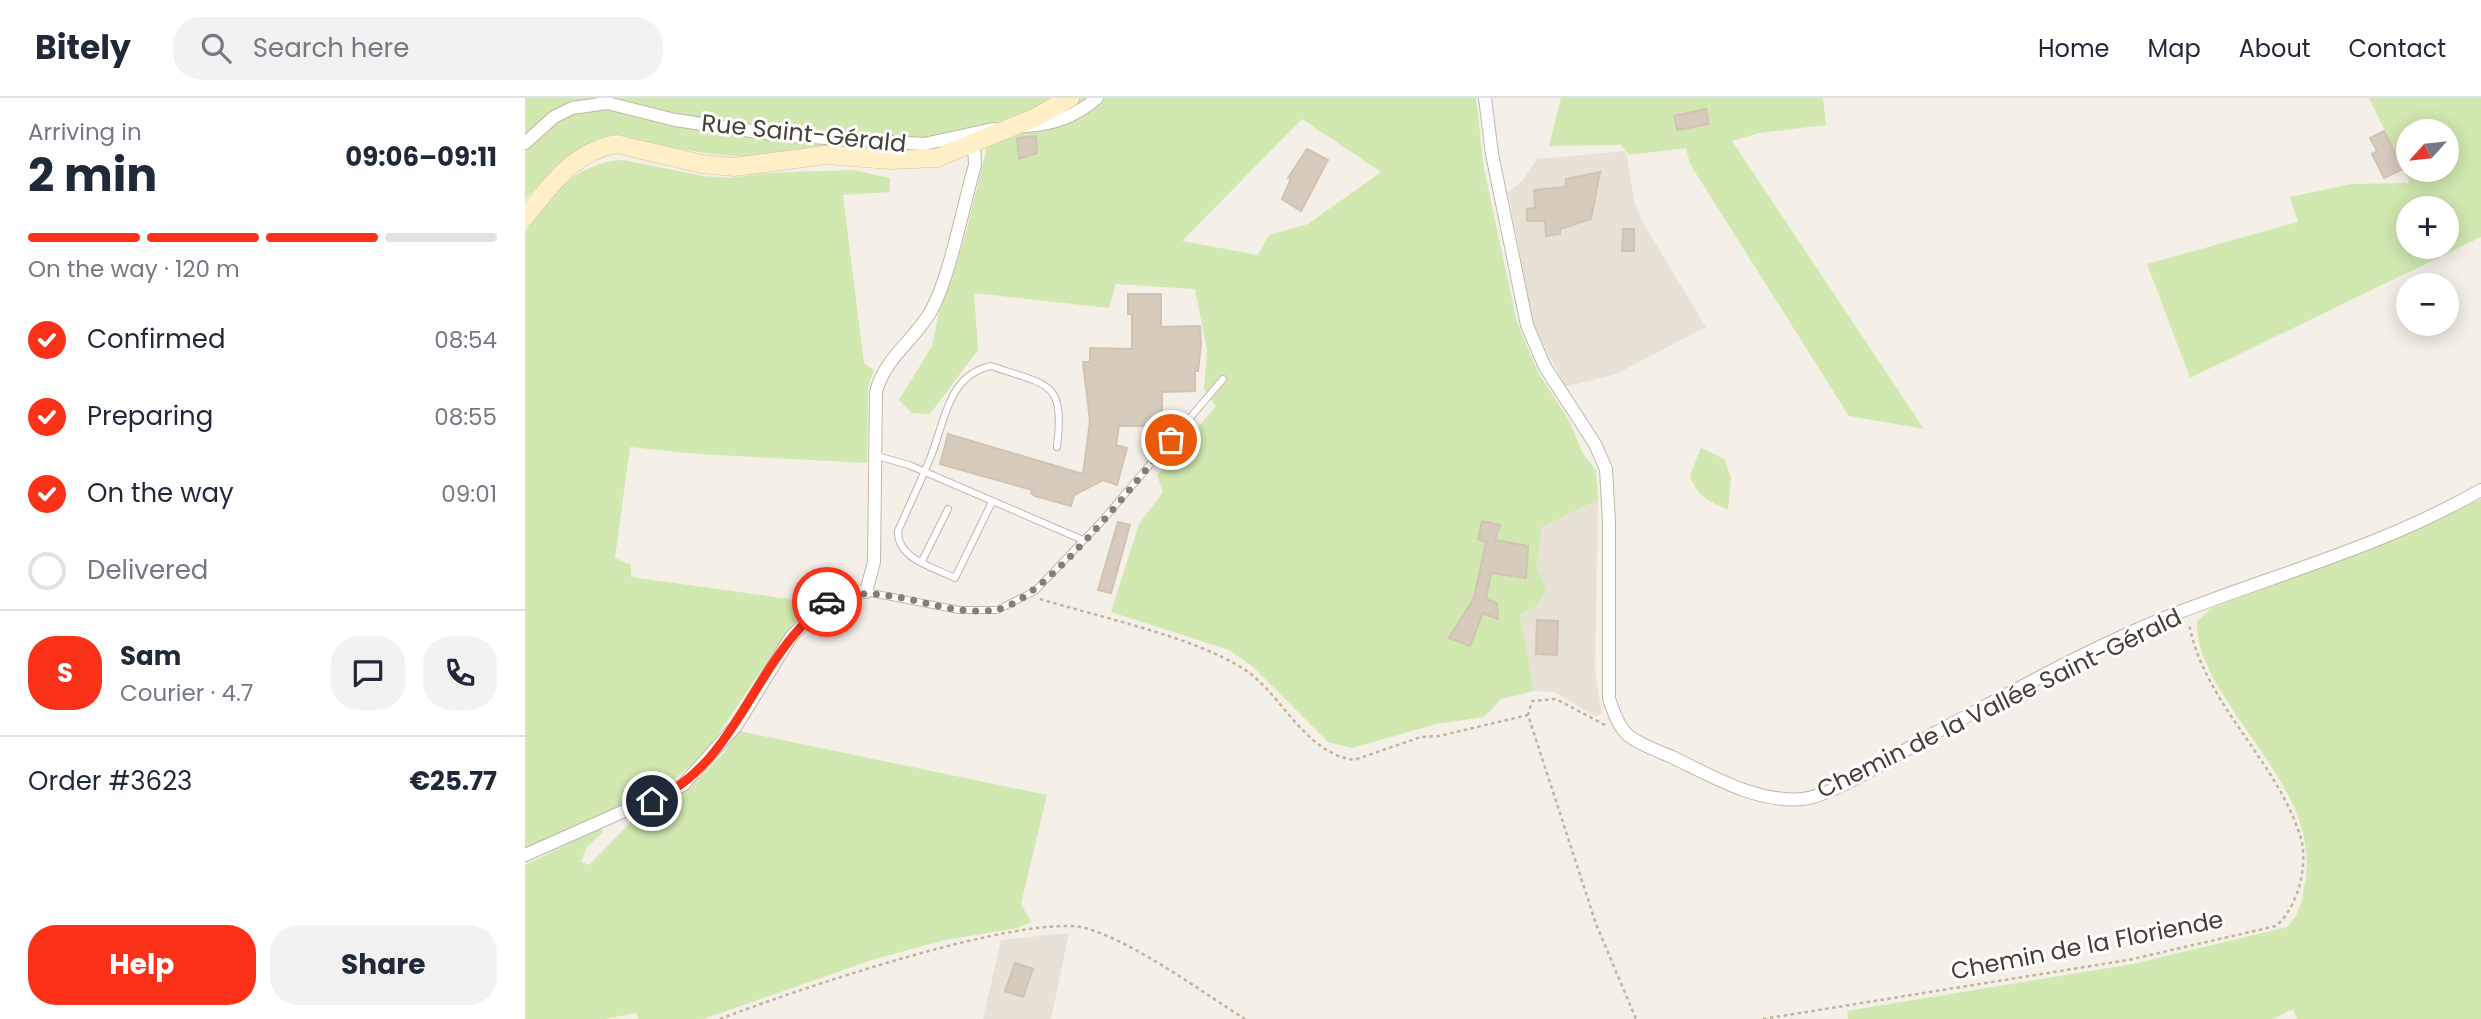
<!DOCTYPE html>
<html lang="en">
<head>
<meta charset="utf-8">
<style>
  :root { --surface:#fff; --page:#f2f2f3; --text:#1f2937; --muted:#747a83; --line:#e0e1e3; --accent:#fb3118 }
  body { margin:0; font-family:Poppins,sans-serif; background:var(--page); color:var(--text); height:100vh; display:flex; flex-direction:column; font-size:26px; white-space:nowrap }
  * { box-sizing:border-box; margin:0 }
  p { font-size:23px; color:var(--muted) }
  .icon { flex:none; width:38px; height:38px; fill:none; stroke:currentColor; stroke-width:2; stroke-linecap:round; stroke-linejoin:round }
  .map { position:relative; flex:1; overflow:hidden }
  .sheet { display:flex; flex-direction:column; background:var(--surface); width:525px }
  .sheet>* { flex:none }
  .needle { width:46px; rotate:243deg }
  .tools { position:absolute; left:1871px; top:21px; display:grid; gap:14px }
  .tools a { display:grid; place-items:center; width:63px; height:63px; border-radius:50%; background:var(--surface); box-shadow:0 4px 18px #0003; font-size:35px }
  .pin { position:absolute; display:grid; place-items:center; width:60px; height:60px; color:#fff; margin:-30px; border:4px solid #fff; border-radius:50%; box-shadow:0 2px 7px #0007 }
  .courier { position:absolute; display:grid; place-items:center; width:70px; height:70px; margin:-35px; border:5px solid #fb3118; border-radius:50%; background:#fff; color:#222; box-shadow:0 2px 9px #0007 }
  .headline em { font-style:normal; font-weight:700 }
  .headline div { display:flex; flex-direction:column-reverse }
  .headline { display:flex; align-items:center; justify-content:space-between; height:119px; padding:0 28px }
  h1 { font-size:46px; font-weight:700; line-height:52px }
  .bar { display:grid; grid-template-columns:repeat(4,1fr); gap:10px 7px; align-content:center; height:84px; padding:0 28px }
  .bar i { height:9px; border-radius:5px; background:var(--line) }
  .bar .active { background:var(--accent) }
  .bar p { grid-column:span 4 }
  .line { display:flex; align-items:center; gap:18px; padding:0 28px; border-top:2px solid var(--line) }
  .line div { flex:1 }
  .round { display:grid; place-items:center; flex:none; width:74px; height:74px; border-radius:28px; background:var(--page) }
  ol { padding:0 28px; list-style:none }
  li { display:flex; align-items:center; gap:21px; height:77px }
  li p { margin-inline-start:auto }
  li .icon { padding:7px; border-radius:50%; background:var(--accent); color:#fff; stroke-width:4 }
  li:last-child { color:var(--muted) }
  li i { width:38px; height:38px; border:4px solid var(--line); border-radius:50% }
  .cta { display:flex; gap:14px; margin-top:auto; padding:14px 28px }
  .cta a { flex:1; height:80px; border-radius:28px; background:var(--accent); color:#fff; font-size:28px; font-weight:700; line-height:80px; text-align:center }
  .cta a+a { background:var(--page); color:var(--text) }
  header { display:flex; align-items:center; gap:42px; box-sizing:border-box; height:98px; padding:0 35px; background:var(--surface); border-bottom:2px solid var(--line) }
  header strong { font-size:33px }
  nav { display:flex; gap:38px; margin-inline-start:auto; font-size:24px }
  .search { width:490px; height:63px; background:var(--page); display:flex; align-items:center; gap:18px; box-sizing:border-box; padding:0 24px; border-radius:28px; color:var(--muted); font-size:26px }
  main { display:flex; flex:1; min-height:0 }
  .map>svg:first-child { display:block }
  .residential { fill:#e8e1d6 }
  .green { fill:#d1e8b0; fill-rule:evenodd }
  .building { fill:#d6cbbd; stroke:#d0c3b0; stroke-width:2 }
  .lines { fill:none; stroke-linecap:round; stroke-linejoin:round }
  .lane-casing { stroke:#c0b7aa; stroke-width:8 }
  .street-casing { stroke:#c0b7aa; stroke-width:14 }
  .secondary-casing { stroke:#d4c298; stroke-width:19 }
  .path { stroke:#c1b29b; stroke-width:2.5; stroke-dasharray:3.5 3.5; stroke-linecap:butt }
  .lane { stroke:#fff; stroke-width:6 }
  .street { stroke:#fff; stroke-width:12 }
  .secondary { stroke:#ffefc7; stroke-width:18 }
  .done { stroke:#847e74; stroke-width:7; stroke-dasharray:0 12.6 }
  .route { stroke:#fb3118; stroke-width:9 }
  .labels { text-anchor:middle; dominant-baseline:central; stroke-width:6; stroke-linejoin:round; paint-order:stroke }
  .street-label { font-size:24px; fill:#474036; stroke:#fff }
</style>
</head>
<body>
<header>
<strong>Bitely</strong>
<div class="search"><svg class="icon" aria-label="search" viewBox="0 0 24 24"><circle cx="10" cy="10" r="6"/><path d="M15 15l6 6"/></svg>Search here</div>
<nav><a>Home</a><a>Map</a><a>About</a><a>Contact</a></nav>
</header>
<main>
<section class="sheet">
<div class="headline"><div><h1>2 min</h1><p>Arriving in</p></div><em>09:06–09:11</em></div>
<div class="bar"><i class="active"></i><i class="active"></i><i class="active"></i><i></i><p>On the way · 120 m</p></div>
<ol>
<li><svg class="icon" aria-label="check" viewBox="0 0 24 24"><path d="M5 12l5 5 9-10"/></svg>Confirmed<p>08:54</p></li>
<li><svg class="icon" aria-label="check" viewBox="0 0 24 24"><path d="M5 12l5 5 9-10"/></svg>Preparing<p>08:55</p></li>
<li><svg class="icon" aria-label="check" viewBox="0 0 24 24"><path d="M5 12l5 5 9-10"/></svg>On the way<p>09:01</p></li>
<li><i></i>Delivered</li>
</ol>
<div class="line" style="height:126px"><b class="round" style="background:var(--accent);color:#fff">S</b><div><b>Sam</b><p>Courier · 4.7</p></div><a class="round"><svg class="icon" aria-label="chat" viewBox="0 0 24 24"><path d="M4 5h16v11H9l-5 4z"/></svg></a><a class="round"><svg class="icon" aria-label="phone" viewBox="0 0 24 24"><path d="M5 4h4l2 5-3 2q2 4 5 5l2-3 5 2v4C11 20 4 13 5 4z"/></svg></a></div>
<div class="line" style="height:91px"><div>Order #3623</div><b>€25.77</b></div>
<div class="cta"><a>Help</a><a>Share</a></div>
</section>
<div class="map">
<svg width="1956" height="921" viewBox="0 0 1956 921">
  <rect width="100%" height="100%" fill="#f4f0e8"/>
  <path class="residential" d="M1101 53 1109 102 1117 123 1181 229 1091 276 1040 289 1007 223 983 94 997 83 1012 61Z
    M1073 402 1070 574 1077 616 1070 618 1030 594 1009 593 995 517 1012 508 1011 469 1017 429Z
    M544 835 526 921H458L476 842Z"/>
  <path class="green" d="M0 0H951L959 71 992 224 1013 274 1045 324 1058 356 1071 372 1073 402 1017 429 1011 469 1021 491 1012 508 995 517 1009 593 976 601 959 619 911 626 827 650 803 644 728 569 704 552 586 514 614 426 638 394 632 377 691 308 679 291 682 252 670 191 591 186 584 210 449 195 453 252 405 316 387 315 374 302 407 248 415 210 439 142 461 53 452 29 375 50 295 48 218 59 179 55 95 40 72 41 40 62 0 101ZM777 21 856 74 783 126 744 137 733 157 657 143Z
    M1036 0H1298L1301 27 1234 35 1207 43 1399 331 1324 318 1165 66 1161 50 1104 57 1096 47 1024 48Z
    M1844 0H1956V139L1665 280 1622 166 1773 124 1765 99 1826 86 1885 85ZM1883 33H1922V72H1883ZM1922 110V149H1883V110Z
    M98 62 178 78 206 80 240 75 328 72 365 80V94L318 97 339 265 349 272 343 289 342 365 173 356 105 349 90 460 106 467V479L265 501 277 512 180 656 140 689 0 753V134C24 97 52 64 98 62Z
    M1176 350 1199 361 1206 379 1203 412C1184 403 1171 398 1165 377Z
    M1956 401V921H1772L1768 911 1748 921H1323L1322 913 1608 866 1762 829C1775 816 1777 803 1780 785 1793 712 1731 653 1696 593 1683 572 1671 548 1672 523L1687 510 1881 437Z
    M214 633 522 697 496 806 506 824 492 830 420 842 350 861 178 921H113L111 915 80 921H0V767L75 730 78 734 61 750 56 764 64 767 109 721 165 690 201 652Z"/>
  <path class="building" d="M1181 11 1184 26 1152 32 1149 18Z
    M1859 33 1878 71 1859 80 1847 56 1852 53 1845 40Z
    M511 38 512 55 494 61 492 40Z
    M782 51 803 62 776 113 757 101 766 81 763 80Z
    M1075 74 1066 121 1035 131V136L1021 138 1020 123H1002V111L1010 110 1009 92 1041 89V81Z
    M1098 131H1109V153H1097Z
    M603 196H636V229L675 228 676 247 673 273H670V293L637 294V328H594L591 347 602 350 592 387 578 382 549 397 546 408 510 398 506 395 507 392 415 366 423 336 558 376 565 323 558 264H565V250L607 251V216H603Z
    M957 423 975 427 970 442 1003 448 1001 480 966 475 961 501 972 505 973 521 958 515 945 548 924 540 949 500 961 444 953 441Z
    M593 424 605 427 586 495 573 492Z
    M1012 522 1033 523 1032 557 1011 556Z
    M490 865 508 871 498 899 480 893Z"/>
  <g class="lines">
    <g class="lane-casing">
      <path id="lane" d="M352 358 384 367 558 442
        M467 404 430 480C408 469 372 461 373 433 384 408 396 383 406 358 420 323 423 277 466 268 523 288 540 281 532 349
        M397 463 423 411
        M341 494 434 512H472L510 493 576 424 698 281"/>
    </g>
    <g class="street-casing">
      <path id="street" d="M960 0 967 56 1002 227 1020 269 1070 346 1081 371 1084 425V601C1089 614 1093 629 1104 638 1116 647 1133 653 1147 659 1187 678 1231 705 1277 701 1310 698 1377 653 1410 635 1484 596 1559 553 1637 521 1746 477 1853 451 1956 392
        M500 28C530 26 549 19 572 0
        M0 45 29 19 47 10 82 5 150 22 254 37 399 46 468 31
        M0 757 158 687 211 628 266 539 296 507 323 495 341 494 349 464 351 294C360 259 389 243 406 213 425 179 438 108 450 67L449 46"/>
    </g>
    <g class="secondary-casing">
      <path id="secondary" d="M0 119C26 87 48 54 91 46L177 66 209 69 301 57 365 62 412 60 511 19 545 0"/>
    </g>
    <path class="path" d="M515 501C574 519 669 539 719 571 758 597 778 654 829 662L896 639 914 638 1003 617
      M1080 627 1031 601 1007 603 1003 617 1071 826 1111 921
      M195 921C259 896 506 811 564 831 615 848 674 892 720 921
      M1238 921 1603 862 1751 828C1774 808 1785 763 1774 734 1748 659 1679 604 1664 526"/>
    <use href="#lane" class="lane"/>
    <use href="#street" class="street"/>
    <use href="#secondary" class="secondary"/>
  </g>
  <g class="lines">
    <path class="done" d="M302 504C343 486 385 503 428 511 440 513 458 514 470 512 520 504 611 382 646 342"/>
    <path class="route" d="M127 703C203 670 223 587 275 530 283 521 291 509 302 504"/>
  </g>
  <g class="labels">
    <g class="street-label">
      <text transform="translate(279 35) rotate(6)">Rue Saint-Gérald</text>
      <text transform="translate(1474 605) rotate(-26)">Chemin de la Vallée Saint-Gérald</text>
      <text transform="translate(1562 847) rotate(-11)">Chemin de la Floriende</text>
    </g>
  </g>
</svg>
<div class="tools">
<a><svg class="needle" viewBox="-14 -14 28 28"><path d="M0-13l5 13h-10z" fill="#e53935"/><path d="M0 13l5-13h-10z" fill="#747a83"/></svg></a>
<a>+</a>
<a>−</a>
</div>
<div class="pin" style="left:646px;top:342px;background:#ea580c"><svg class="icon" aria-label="bag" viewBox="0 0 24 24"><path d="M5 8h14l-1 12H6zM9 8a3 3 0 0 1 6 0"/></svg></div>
<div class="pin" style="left:127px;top:703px;background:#1f2937"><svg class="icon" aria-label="home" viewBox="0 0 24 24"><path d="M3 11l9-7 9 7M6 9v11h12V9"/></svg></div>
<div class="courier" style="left:302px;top:504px"><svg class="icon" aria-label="car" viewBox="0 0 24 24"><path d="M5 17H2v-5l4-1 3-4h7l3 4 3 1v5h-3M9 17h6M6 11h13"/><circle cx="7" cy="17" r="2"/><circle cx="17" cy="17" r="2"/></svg></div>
</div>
</main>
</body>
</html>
